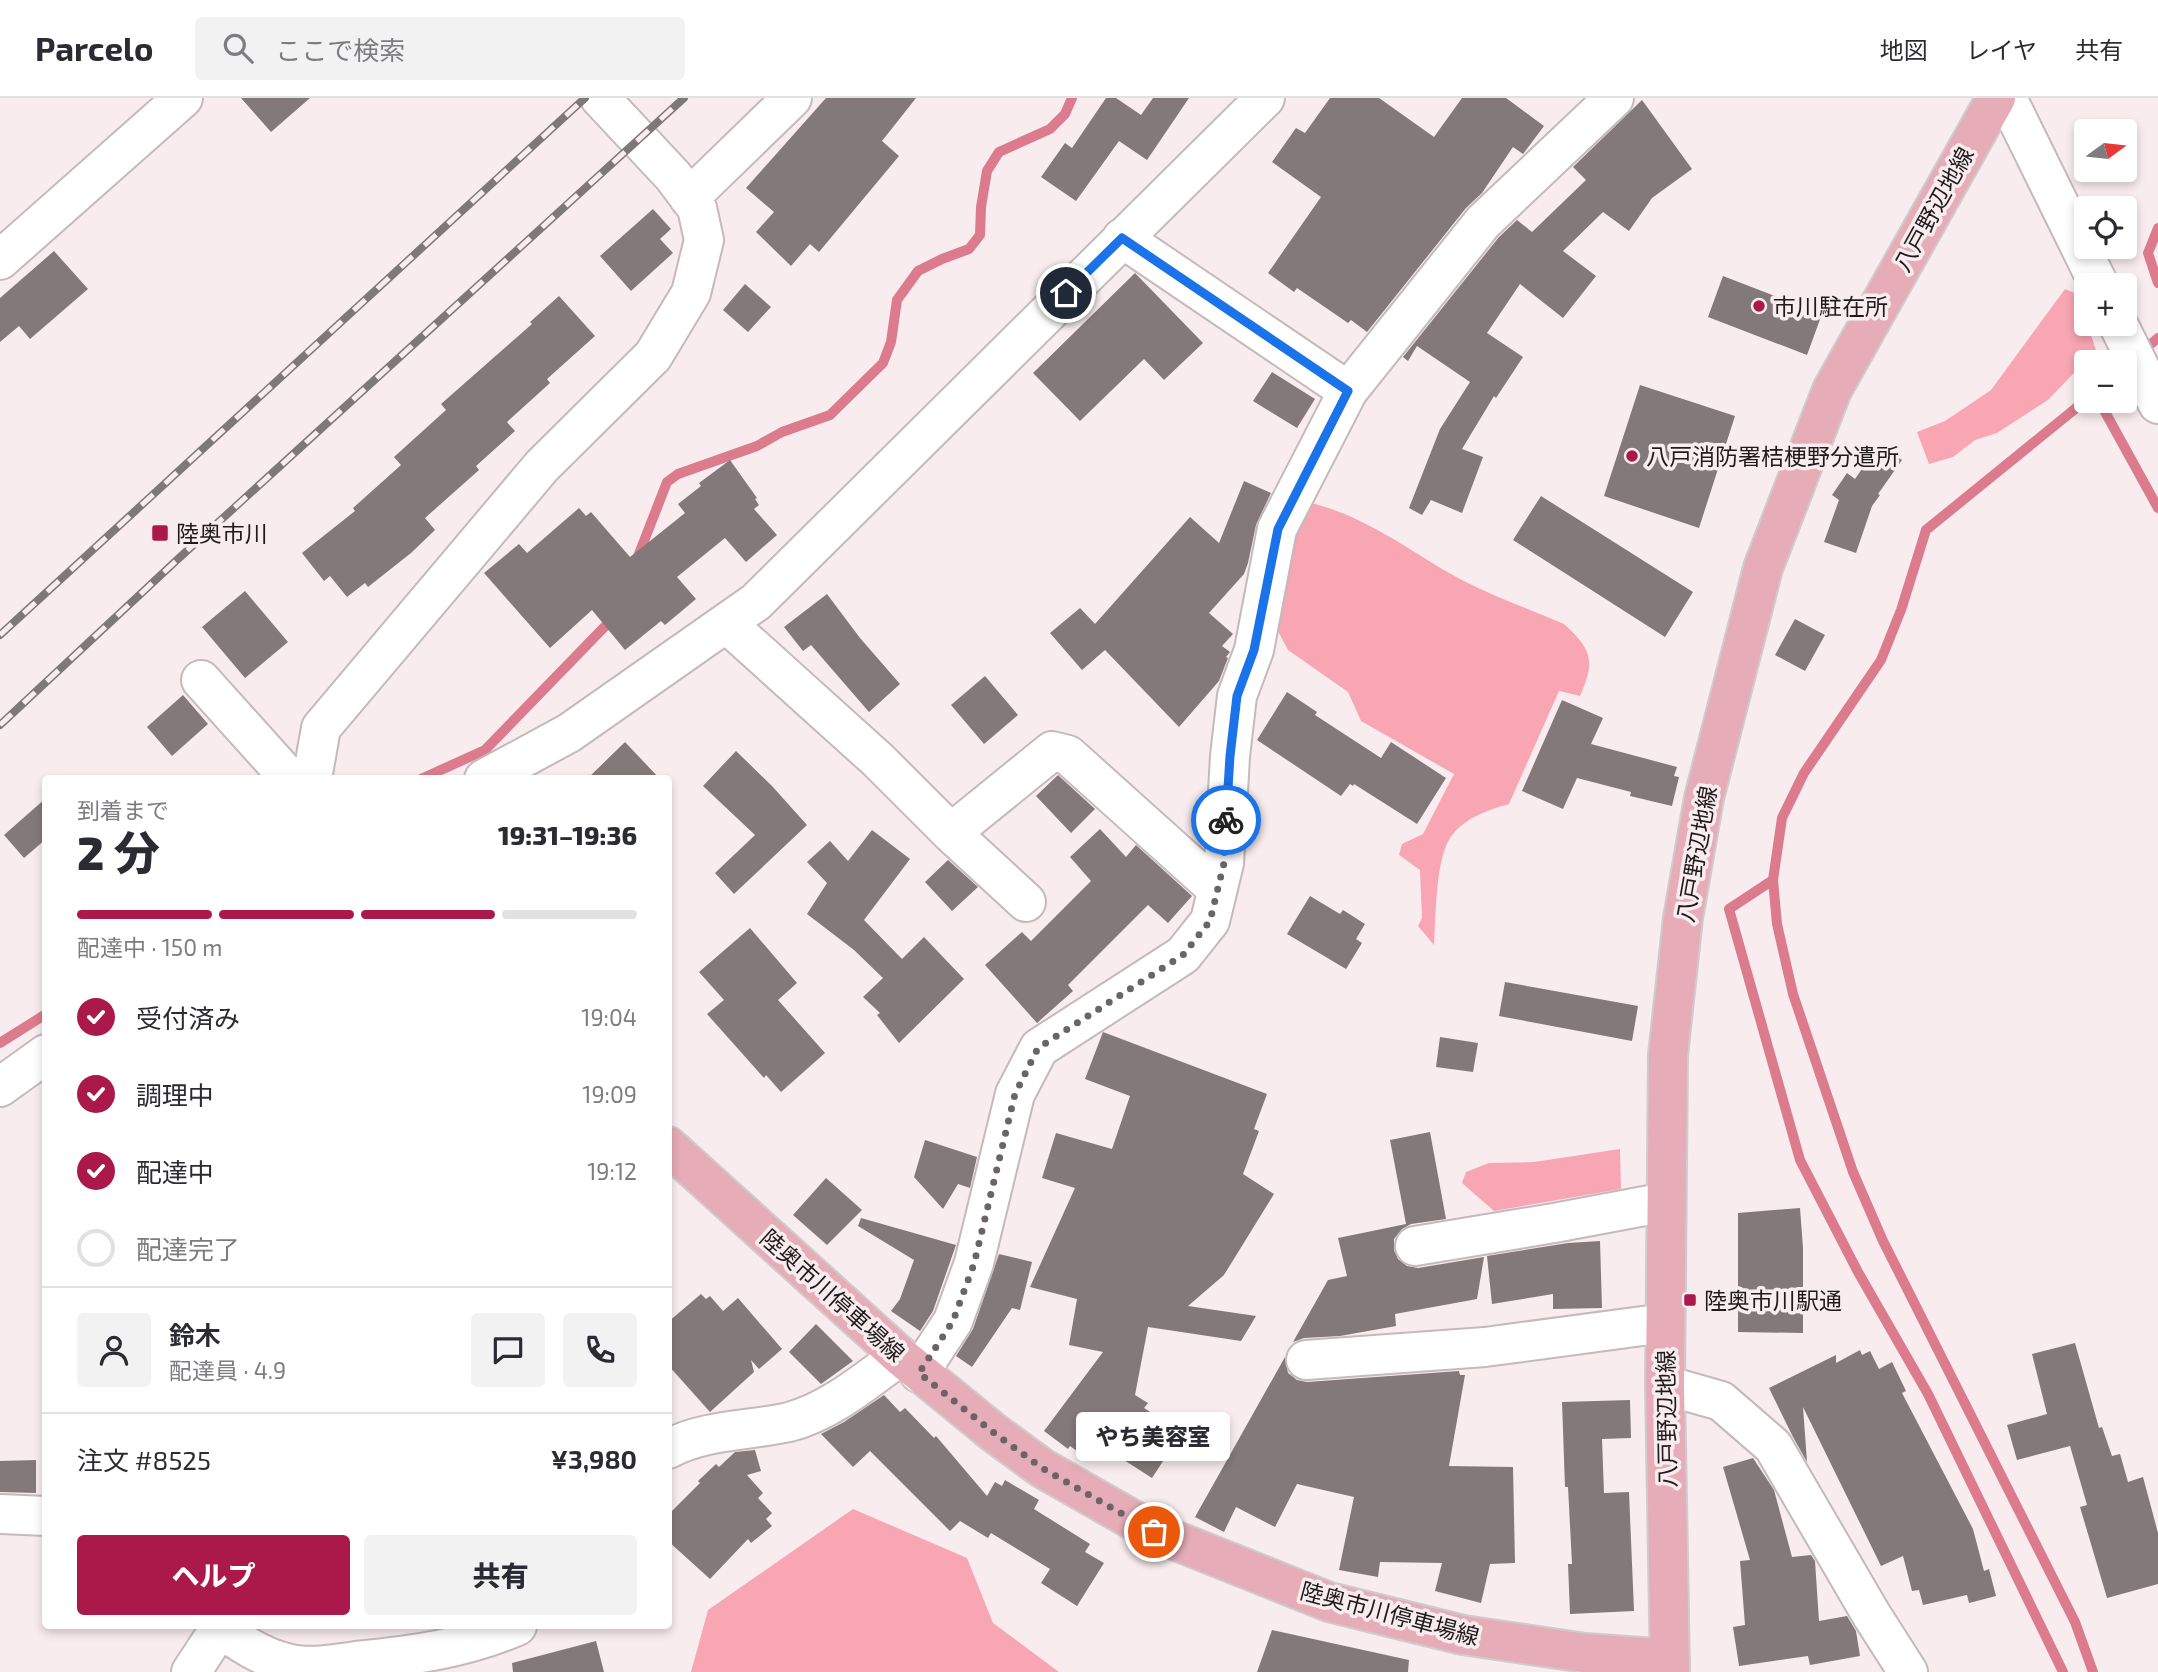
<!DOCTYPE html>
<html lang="ja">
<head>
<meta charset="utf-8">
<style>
  :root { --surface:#fff; --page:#f2f2f3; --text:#2b2b33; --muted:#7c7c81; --line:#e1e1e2; --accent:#ab184a }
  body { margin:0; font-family:"Exo 2","Noto Sans JP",sans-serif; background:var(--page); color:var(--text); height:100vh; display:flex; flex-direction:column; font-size:26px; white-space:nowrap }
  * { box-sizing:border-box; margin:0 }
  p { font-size:23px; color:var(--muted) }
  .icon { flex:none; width:38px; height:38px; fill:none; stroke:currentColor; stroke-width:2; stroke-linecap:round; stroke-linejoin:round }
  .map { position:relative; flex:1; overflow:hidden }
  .panel { position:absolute; left:42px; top:677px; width:630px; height:854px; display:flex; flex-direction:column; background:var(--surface); border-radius:7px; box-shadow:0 4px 10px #0003 }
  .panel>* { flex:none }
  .needle { width:46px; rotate:75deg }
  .buttons { position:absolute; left:2074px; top:21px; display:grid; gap:14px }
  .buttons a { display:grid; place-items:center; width:63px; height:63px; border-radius:7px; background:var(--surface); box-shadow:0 4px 10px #0003; font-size:35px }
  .pin { position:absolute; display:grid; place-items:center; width:60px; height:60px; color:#fff; margin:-30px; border:4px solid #fff; border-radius:50%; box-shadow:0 2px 7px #0007 }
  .courier { position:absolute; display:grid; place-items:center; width:70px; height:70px; margin:-35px; border:5px solid #1a73e8; border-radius:50%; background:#fff; color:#222; box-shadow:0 2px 9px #0007 }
  .bubble { position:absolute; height:49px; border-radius:7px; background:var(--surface); box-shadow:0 4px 10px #0003; font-size:23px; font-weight:800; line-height:49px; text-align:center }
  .headline em { font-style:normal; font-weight:800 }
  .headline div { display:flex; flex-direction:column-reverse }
  .headline { display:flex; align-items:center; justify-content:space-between; height:119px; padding:0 35px }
  h1 { font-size:46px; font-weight:800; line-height:52px }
  .bar { display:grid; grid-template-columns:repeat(4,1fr); gap:10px 7px; align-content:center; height:84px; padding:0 35px }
  .bar i { height:9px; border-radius:5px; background:var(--line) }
  .bar .current { background:var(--accent) }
  .bar p { grid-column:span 4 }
  .line { display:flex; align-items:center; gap:18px; padding:0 35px; border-top:2px solid var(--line) }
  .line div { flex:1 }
  .round { display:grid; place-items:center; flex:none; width:74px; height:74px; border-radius:7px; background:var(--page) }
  ol { padding:0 35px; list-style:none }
  li { display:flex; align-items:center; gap:21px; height:77px }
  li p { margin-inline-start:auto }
  li .icon { padding:7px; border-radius:50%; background:var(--accent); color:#fff; stroke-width:4 }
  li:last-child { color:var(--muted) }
  li i { width:38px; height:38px; border:4px solid var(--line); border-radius:50% }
  .button { display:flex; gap:14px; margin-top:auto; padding:14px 35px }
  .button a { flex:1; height:80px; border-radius:7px; background:var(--accent); color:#fff; font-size:28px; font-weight:800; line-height:80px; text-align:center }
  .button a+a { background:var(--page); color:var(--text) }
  header { display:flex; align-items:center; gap:42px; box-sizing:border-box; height:98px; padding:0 35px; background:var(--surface); border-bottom:2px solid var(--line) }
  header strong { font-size:33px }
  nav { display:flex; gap:38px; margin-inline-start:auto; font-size:24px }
  .search { width:490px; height:63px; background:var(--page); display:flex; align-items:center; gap:18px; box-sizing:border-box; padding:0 24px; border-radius:7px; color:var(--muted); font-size:26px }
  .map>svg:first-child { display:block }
  .forest { fill:#f8a6b4 }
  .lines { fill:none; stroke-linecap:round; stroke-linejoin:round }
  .stream { stroke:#dc7b8e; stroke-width:10 }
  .building { fill:#83797a }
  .minor-casing { stroke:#c5b9bb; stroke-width:42 }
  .major-casing { stroke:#cecdcd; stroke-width:42 }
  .minor { stroke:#fff; stroke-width:38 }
  .major { stroke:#e6acb7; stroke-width:38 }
  .rail-casing { stroke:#7f7879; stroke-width:8 }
  .rail { stroke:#f8ecee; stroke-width:5; stroke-dasharray:16; stroke-linecap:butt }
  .done { stroke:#6b6466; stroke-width:7; stroke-dasharray:0 12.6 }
  .route { stroke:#1a73e8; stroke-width:9 }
  .poi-dot { fill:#ab184a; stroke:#f8ecee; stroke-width:2.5 }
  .labels { text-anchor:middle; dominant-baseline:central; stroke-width:7; stroke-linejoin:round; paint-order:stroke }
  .street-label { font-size:23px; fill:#1f1b1c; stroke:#f8ecee }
  .poi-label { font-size:23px; fill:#1f1b1c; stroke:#f8ecee; text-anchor:start }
</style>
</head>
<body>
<header>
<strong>Parcelo</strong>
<div class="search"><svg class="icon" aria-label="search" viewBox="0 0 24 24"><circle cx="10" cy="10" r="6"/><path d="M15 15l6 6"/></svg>ここで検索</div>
<nav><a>地図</a><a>レイヤ</a><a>共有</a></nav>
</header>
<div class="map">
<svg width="2158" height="1574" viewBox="0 0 2158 1574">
  <rect width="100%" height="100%" fill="#f8ecee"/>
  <path class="forest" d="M2065 191 2077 196 2096 252 2048 302 1997 335 1975 342 1953 359 1929 366 1917 334 1945 323 1991 292Z
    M1311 405C1362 417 1406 450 1451 476 1486 496 1527 510 1564 526 1593 552 1595 564 1580 598L1559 593 1509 706C1488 712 1467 719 1453 736 1435 756 1436 819 1434 847L1418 828 1422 820 1420 772 1399 757 1402 746 1423 736 1454 676 1361 623 1348 594 1288 552 1279 535 1277 514 1293 436Z
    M1620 1051 1621 1091 1494 1113 1462 1085 1466 1074 1489 1065 1534 1064Z
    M853 1411 967 1460 993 1525 1059 1574H691L708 1512Z"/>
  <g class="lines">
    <path class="stream" d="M2158 130 2148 155 2158 185
      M2139 256 2158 240
      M2099 303 2158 410
      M637 461 667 384 678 376 757 348 782 334 830 317 883 265 891 244 897 202 918 173 942 161 969 151 980 137 981 109 987 73 999 54 1050 31 1065 16 1072 0
      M421 681 485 652 615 518
      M1773 782 1777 826 1793 896 1853 1074 1883 1143 2075 1524 2093 1574
      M0 945 46 916
      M2063 1574 1928 1296 1858 1174 1800 1062 1729 811 1773 782 1782 720 1804 675 1881 562 1901 512 1926 432 2086 302"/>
  </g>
  <path class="building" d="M241 0H310L271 34Z
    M826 0H916L882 43 899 58 819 154 810 146 791 168 756 134 774 114 746 90Z
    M1106 0H1116L1141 17 1153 0H1189L1147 62 1119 43 1076 103 1041 79 1065 45 1072 50Z
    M1330 0H1379L1434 39 1462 0H1506L1544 28 1523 56 1513 49 1482 95 1466 110 1367 234 1351 222 1348 225 1297 190 1294 194 1268 175 1321 99 1272 64 1296 30 1305 35Z
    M1642 2 1692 71 1652 100 1629 133 1603 114 1563 153 1596 178 1563 220 1520 186 1487 235 1523 259 1496 300 1494 298 1462 351 1483 359 1462 415 1431 402 1422 417 1409 410 1440 331 1470 284 1417 248 1408 263 1403 259 1499 139 1517 122 1532 134 1586 82 1573 69Z
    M653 111 671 131 660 141 673 155 631 193 600 158Z
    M54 153 88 191 30 241 19 228 0 244V200Z
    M1135 175 1203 245 1164 282 1144 261 1080 323 1033 275Z
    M1723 178 1822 216 1807 257 1708 219Z
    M745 186 771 209 748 234 723 212Z
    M559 198 595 238 547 281 550 285 507 324 515 333 476 368 479 372 425 420 435 432 411 455 368 489 365 485 347 499 330 478 324 483 302 455 355 413 353 410 401 367 394 359 446 312 441 306 532 226 530 224Z
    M1272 274 1315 301 1297 330 1253 303Z
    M1640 287 1735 318 1699 430 1604 398Z
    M1879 346 1902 362 1878 396 1880 397 1872 408 1856 455 1824 444 1839 402 1832 397 1847 375 1855 381Z
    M730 362 757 400 755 401 759 407 754 411 777 437 746 464 725 440 677 479 696 501 665 527 661 523 625 552 592 512 550 550 484 475 519 446 527 455 579 410 586 418 591 414 630 459 685 415 678 406 701 388 699 385Z
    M1244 383 1271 395 1256 427 1248 465 1244 476 1209 515 1233 536 1222 548 1230 554 1226 559 1228 560 1219 583 1179 629 1105 552 1082 572 1050 535 1080 510 1095 526 1190 419 1219 445Z
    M1541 398 1693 494 1665 539 1513 442Z
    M245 493 288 544 245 580 202 529Z
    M827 496 860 540 900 586 869 614 811 547 803 553 784 529Z
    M1795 521 1825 537 1805 573 1775 557Z
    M985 578 1018 617 984 646 951 607Z
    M1287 594 1317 614 1315 617 1381 660 1391 644 1446 680 1417 726 1354 686 1353 688 1350 686 1341 698 1257 642Z
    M183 597 208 626 172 658 147 629Z
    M1562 602 1603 620 1591 646 1677 669 1674 678 1679 679 1672 708 1630 698 1631 694 1577 680 1563 711 1522 693Z
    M625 644 660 681H587Z
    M736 653 772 688 807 727 734 796 715 775 755 737 703 688Z
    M1058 677 1095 711 1071 735 1036 698Z
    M46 700V741L24 760 4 737Z
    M1100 731 1126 759 1136 747 1192 798 1168 825 1148 807 1068 887 1073 893 1037 925 985 867 1022 834 1031 843 1091 783 1070 759Z
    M872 732 910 761 864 822 902 861 924 839 964 881 899 945 877 917 880 915 863 899 883 880 854 852 807 816 827 785 807 764 830 743 848 763Z
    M948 762 978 789 952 813 925 784Z
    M1310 798 1340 816 1343 812 1365 826 1356 841 1362 845 1346 871 1287 836Z
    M750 830 797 885 778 902 825 955 781 994 766 977 764 980 707 916 724 902 699 874Z
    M1505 884 1638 908 1632 943 1499 918Z
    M1103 934 1267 996 1254 1031 1259 1033 1243 1076 1274 1096 1224 1177 1188 1208 1256 1218 1241 1243 1148 1229 1135 1297 1148 1305 1144 1310 1182 1334 1152 1380 1099 1346 1088 1361 1070 1348 1068 1351 1044 1333 1103 1254 1069 1247 1077 1201 1030 1189 1075 1090 1042 1080 1056 1035 1112 1051 1130 998 1085 981Z
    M1440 939 1478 945 1473 974 1436 969Z
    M1430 1034 1446 1121 1411 1126 1402 1131 1394 1141V1152L1398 1161 1407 1168 1418 1170 1484 1159 1477 1201 1395 1216 1396 1228 1340 1238 1304 1240 1293 1244 1328 1182 1347 1178 1338 1140 1406 1126 1390 1042Z
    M925 1042 977 1059 970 1090 958 1086 943 1111 914 1079Z
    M826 1080 862 1112 827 1147 793 1117Z
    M1800 1110 1803 1150V1235L1738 1234V1115Z
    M861 1120 956 1147 933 1213 920 1233 891 1213 900 1201 914 1162 858 1128Z
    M1600 1143 1602 1210 1553 1211V1196L1492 1206 1487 1158 1568 1145Z
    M999 1156 1032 1164 1020 1212 1012 1210 972 1269 956 1258 973 1231Z
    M701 1196 706 1201 710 1198 723 1213 738 1200 782 1251 759 1271 751 1262 754 1274 710 1314 668 1267V1224Z
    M816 1226 853 1263 821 1286 789 1254Z
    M2075 1245 2099 1330 2102 1329 2112 1358 2120 1356 2128 1384 2143 1379 2158 1435V1486L2107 1500 2080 1409 2087 1407 2070 1348 2017 1362 2007 1327 2047 1316 2032 1256Z
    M1860 1252 1862 1257 1870 1253 1879 1271 1892 1264 1906 1293 1902 1295 1973 1431 1984 1473 1989 1471 1996 1498 1969 1505 1967 1497 1923 1507 1919 1492 1912 1493 1903 1458 1881 1468 1803 1309 1807 1364 1793 1339 1769 1290 1836 1257V1265Z
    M1285 1259 1288 1275 1297 1282 1307 1284 1459 1273 1460 1277H1465L1449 1368 1513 1369 1515 1465 1490 1466 1481 1505 1435 1493 1442 1465 1380 1464 1378 1479 1339 1472 1354 1399 1297 1386 1275 1429 1236 1409 1224 1434 1195 1419Z
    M884 1297 900 1314 905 1310 934 1340 936 1338 987 1398 995 1384 1002 1388 1005 1382 1039 1402 1034 1411 1090 1446 1085 1454 1104 1465 1077 1508 1041 1485 1050 1471 991 1435 988 1440 960 1423 950 1433 870 1353 853 1369 821 1336 844 1324Z
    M1630 1302 1631 1340 1602 1341 1604 1395 1629 1394 1634 1513 1570 1516 1568 1466H1572L1568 1389H1565L1562 1304Z
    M755 1352 761 1373 747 1377 763 1395 758 1400 772 1415 766 1421 772 1428 751 1445 748 1441 710 1481 668 1443V1417L700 1385 698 1383 716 1366 719 1369 735 1354Z
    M1753 1360 1774 1392 1792 1459 1811 1457 1815 1463 1819 1523 1847 1518 1856 1533 1860 1558 1810 1567 1808 1558 1739 1568 1733 1529 1745 1527 1740 1463 1750 1462 1723 1369Z
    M36 1362V1395L0 1394V1363Z
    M1272 1532 1409 1562 1408 1574H1257Z
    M596 1543 604 1574H513L512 1565Z"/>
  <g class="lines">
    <g class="minor-casing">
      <path id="minor" d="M2007 0 2099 187
        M689 100 792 0
        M1122 140 1348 293
        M0 162 183 0
        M2118 226 2158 306
        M726 525 878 662 951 735 1026 804
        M201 582 290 681
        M312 681 321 630 542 368 653 258 691 195 704 142 697 110 673 78 600 0
        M484 681 569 635 756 504 1265 0
        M951 735 1052 653 1068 657 1217 791
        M0 989 46 956
        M1415 1148 1554 1125 1666 1104
        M1306 1262 1485 1249 1665 1225
        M919 1275 953 1223 974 1165 1015 996 1039 950 1183 857 1210 823 1224 765 1230 658 1237 598 1254 552 1277 431 1348 293 1483 124 1614 0
        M1665 1287 1721 1303 1773 1348 1871 1516 1908 1574
        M668 1351C705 1331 749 1333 789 1324 829 1314 867 1282 900 1258
        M0 1416 46 1418
        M217 1528C239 1544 261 1559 287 1565 308 1571 335 1566 356 1563 414 1557 464 1551 517 1528
        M191 1574 220 1530"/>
    </g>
    <g class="major-casing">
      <path id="major" d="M668 1048 900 1258 993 1334 1042 1370 1154 1434 1329 1504 1463 1537 1585 1555 1670 1561
        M1670 1574 1665 1287 1668 957 1683 820 1704 700 1763 470 1832 292 1996 0"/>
    </g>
    <use href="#minor" class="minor"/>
    <use href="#major" class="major"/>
    <g class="rail-casing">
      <path id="rail" d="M0 537 585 0
        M0 627 178 461 684 0"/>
    </g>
    <use href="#rail" class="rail"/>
  </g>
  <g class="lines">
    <path class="done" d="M1154 1434 1042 1370 993 1334 919 1275 953 1223 974 1166 1015 996 1038 950 1183 857 1210 823 1224 765 1226 722"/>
    <path class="route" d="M1066 195 1122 140 1348 293 1278 431 1254 552 1237 598 1230 658 1226 722"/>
  </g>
  <g class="poi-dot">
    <circle cx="1759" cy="208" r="7"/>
    <circle cx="1632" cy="358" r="7"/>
    <rect x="151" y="426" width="18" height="18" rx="3.5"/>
    <rect x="1683" y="1195" width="14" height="14" rx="3.5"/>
  </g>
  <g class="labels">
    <g class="street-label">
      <text transform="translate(1933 111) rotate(-61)">八戸野辺地線</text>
      <text transform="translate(1696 756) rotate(-80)">八戸野辺地線</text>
      <text transform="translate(833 1197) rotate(42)">陸奥市川停車場線</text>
      <text transform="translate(1666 1321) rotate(-91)">八戸野辺地線</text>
      <text transform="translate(1390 1515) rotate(15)">陸奥市川停車場線</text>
    </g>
    <g class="poi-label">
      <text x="1773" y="208">市川駐在所</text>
      <text x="1646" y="358">八戸消防署桔梗野分遣所</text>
      <text x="176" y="435">陸奥市川</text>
      <text x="1704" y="1202">陸奥市川駅通</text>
    </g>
  </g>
</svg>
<div class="buttons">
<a><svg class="needle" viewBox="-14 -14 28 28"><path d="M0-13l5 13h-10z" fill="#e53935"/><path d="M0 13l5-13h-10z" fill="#7c7c81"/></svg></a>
<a><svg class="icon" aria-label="locate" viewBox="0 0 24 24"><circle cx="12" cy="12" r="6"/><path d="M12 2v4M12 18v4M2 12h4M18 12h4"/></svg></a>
<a>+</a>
<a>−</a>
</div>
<div class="pin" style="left:1154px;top:1434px;background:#ea580c"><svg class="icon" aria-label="bag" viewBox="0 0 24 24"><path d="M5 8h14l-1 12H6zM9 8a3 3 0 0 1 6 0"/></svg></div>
<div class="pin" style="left:1066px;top:195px;background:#1f2937"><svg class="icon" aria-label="home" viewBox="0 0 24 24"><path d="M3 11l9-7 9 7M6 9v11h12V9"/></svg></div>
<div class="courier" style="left:1226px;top:722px"><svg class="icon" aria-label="bike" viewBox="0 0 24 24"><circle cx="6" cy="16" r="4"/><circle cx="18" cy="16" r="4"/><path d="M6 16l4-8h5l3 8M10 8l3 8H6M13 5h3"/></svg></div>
<div class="bubble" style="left:1076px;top:1314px;width:154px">やち美容室</div>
<section class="panel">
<div class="headline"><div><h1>2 分</h1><p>到着まで</p></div><em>19:31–19:36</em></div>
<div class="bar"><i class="current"></i><i class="current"></i><i class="current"></i><i></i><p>配達中 · 150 m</p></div>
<ol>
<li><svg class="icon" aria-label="check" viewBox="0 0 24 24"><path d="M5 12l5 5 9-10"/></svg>受付済み<p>19:04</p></li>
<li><svg class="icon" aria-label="check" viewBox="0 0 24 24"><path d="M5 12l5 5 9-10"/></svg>調理中<p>19:09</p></li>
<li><svg class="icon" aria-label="check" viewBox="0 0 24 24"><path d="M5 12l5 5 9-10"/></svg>配達中<p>19:12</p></li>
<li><i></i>配達完了</li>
</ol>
<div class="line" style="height:126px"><a class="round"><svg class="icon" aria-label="person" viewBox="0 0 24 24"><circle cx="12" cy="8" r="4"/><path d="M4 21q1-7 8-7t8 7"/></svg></a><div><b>鈴木</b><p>配達員 · 4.9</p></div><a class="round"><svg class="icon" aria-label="chat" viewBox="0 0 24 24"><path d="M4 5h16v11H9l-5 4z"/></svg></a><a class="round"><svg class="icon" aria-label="phone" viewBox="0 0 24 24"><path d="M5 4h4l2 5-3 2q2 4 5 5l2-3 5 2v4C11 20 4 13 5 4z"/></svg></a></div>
<div class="line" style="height:91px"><div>注文 #8525</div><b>¥3,980</b></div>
<div class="button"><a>ヘルプ</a><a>共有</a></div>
</section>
</div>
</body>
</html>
